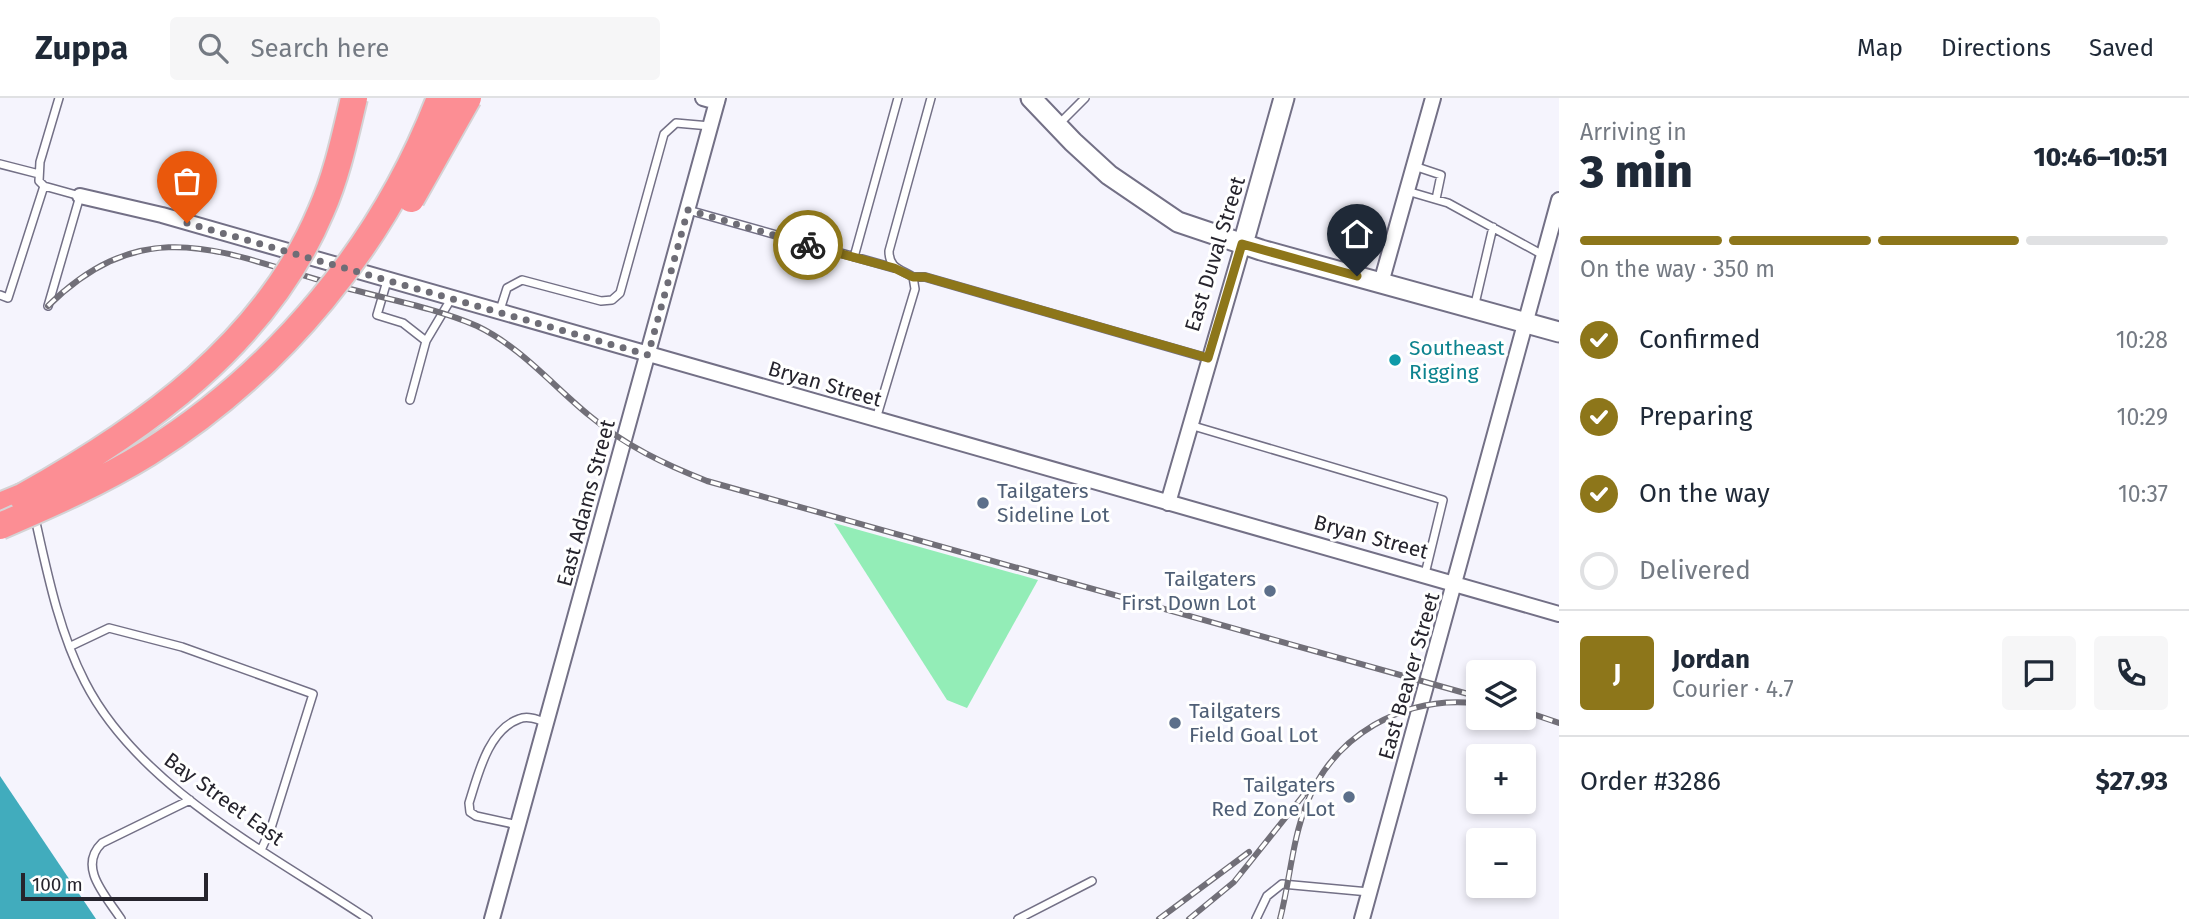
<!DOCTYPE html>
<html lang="en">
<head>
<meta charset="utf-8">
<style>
  :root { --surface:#fff; --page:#f6f6f7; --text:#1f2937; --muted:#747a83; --line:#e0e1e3; --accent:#8d761a }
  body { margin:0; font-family:"Fira Sans",sans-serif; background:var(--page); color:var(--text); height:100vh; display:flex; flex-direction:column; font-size:26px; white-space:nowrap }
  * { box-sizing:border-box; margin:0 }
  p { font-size:23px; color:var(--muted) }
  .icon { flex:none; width:38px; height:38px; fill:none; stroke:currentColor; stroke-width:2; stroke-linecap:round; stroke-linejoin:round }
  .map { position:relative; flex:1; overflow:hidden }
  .panel { display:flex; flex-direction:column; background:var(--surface); width:630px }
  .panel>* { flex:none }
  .buttons { position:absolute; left:1466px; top:562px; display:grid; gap:14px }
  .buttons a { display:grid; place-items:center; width:70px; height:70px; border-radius:7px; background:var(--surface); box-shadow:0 4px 10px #0003; font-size:35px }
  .scale { position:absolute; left:21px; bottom:18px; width:187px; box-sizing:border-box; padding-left:7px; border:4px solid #26242d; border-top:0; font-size:19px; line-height:24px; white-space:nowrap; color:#26242d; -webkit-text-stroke:5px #fff; paint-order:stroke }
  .pin { position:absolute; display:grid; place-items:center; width:60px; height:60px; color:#fff; margin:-72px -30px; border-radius:50% 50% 50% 0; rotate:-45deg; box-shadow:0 0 7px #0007 }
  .pin .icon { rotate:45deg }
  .courier { position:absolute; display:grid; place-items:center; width:70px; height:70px; margin:-35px; border:5px solid #8d761a; border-radius:50%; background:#fff; color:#222; box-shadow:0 2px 9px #0007 }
  .summary em { font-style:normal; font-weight:800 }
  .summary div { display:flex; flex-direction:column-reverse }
  .summary { display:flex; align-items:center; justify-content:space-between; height:119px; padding:0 21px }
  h1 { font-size:46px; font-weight:800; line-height:52px }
  .bar { display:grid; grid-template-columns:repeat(4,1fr); gap:10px 7px; align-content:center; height:84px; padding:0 21px }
  .bar i { height:9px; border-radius:5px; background:var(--line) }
  .bar .on { background:var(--accent) }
  .bar p { grid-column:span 4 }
  .line { display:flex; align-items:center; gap:18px; padding:0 21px; border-top:2px solid var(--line) }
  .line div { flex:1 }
  .round { display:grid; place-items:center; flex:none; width:74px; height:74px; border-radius:7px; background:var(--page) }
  ol { padding:0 21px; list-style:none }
  li { display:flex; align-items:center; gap:21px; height:77px }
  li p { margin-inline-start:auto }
  li .icon { padding:7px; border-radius:50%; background:var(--accent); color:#fff; stroke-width:4 }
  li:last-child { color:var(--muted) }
  li i { width:38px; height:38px; border:4px solid var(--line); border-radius:50% }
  header { display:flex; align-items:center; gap:42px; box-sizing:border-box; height:98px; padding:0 35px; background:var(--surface); border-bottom:2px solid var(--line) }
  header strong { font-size:33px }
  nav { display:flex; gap:38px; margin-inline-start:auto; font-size:24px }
  .search { width:490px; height:63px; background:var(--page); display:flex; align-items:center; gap:18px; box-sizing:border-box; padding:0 24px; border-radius:7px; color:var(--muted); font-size:26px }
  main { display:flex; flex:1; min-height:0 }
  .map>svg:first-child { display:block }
  .green { fill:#93edb7 }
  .water { fill:#41acbd }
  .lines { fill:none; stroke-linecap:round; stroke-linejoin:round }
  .service-casing { stroke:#737086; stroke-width:10 }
  .minor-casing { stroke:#737086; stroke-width:18 }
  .tertiary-casing { stroke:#737086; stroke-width:23 }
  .motorway-casing { stroke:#d4d3d5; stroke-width:30 }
  .service { stroke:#fff; stroke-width:7 }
  .minor { stroke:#fff; stroke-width:14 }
  .tertiary { stroke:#fff; stroke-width:19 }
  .motorway { stroke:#fc8e94; stroke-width:26 }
  .rail-casing { stroke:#716f78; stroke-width:6 }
  .rail { stroke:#fff; stroke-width:3.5; stroke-dasharray:10; stroke-linecap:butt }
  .motorway-bridge-casing { stroke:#d4d3d5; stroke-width:30; stroke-linecap:butt }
  .motorway-bridge { stroke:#fc8e94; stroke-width:26 }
  .done { stroke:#6e6d76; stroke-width:7; stroke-dasharray:0 12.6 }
  .route { stroke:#8d761a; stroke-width:9 }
  .culture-dot { fill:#0f9aa8; stroke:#fff; stroke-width:2.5 }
  .service-dot { fill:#5c6f8a; stroke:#fff; stroke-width:2.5 }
  .labels { text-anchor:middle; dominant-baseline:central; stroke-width:6; stroke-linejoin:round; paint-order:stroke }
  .street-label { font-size:21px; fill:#26242d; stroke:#fff }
  .culture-label { font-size:21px; fill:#0d838f; stroke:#fff; text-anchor:start }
  .service-label { font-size:21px; fill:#4e5e75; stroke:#fff; text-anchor:start }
</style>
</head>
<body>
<header>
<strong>Zuppa</strong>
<div class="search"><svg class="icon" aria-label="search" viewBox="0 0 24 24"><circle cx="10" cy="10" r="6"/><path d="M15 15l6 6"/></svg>Search here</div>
<nav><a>Map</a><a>Directions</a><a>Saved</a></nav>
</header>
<main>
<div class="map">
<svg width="1559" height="821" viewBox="0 0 1559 821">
  <rect width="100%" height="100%" fill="#f5f4fd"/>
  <path class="green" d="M834 425 1038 482 967 610 947 602Z"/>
  <path class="water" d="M0 678 96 821H0Z"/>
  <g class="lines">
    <g class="service-casing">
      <path id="service" d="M1058 27 1085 0
        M0 66 39 76
        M1414 68 1441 77 1436 101
        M1407 93 1448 105 1543 157
        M688 112 894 170
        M854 159 898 0
        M913 179H925L1207 260
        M387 183 377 217 403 225 426 243
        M0 197 8 200 44 88
        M48 208 80 98 44 88 39 83 40 64 59 0
        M1474 210 1493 129
        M499 215 507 190 522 182 601 203 612 202 620 195 664 36 676 25 710 28
        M410 302 426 243 451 201
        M876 321 915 191 913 179C900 171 889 170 889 153L931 0
        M1190 327 1443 402 1425 476
        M35 420C47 474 59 534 85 584 139 690 271 756 368 821
        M71 548 109 530 182 549 313 596 271 730 262 750
        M518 727 476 718 470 714 469 705C478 677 488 632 519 621 528 617 539 622 547 625
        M121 821C106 798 77 769 102 745L190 702
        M1018 821 1092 783
        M1256 821 1267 798 1282 786 1369 794"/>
    </g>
    <g class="minor-casing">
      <path id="minor" d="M703 0 717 4
        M80 98 162 117 1559 516
        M1381 185 1433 0
        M1168 405 1243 146
        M492 821 718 0
        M1362 821 1559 102"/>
    </g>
    <g class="tertiary-casing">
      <path id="tertiary" d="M1031 0 1073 44 1109 77 1178 124 1261 152 1559 234
        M1243 146 1284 0"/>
    </g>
    <g class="motorway-casing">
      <path id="motorway" d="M0 408 22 399"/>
    </g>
    <use href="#service" class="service"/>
    <use href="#minor" class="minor"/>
    <use href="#tertiary" class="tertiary"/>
    <use href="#motorway" class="motorway"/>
    <g class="rail-casing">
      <path id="rail" d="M48 208C147 111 225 156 339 188 385 201 433 209 477 228 521 249 553 288 590 318 626 348 664 366 707 383L1479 599
        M1524 613 1559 625
        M1159 821 1249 754
        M1189 821 1234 784 1306 694
        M1280 821C1290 783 1292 742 1307 705 1334 637 1403 598 1475 605"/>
    </g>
    <use href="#rail" class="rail"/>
    <g class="motorway-bridge-casing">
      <path id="motorway-bridge" d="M411 101 468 0
        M22 399C144 331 265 246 321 113 337 77 345 38 354 0
        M0 428C51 406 101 384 148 355 280 272 384 146 440 0"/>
    </g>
    <use href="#motorway-bridge" class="motorway-bridge"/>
  </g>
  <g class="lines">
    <path class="done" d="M187 125 648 257 688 112 808 147"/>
    <path class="route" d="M808 147 894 170 913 179H925L1208 260 1242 146 1357 178"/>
  </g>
  <circle class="culture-dot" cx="1395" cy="262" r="7"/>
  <g class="service-dot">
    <circle cx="983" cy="405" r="7"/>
    <circle cx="1270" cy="493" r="7"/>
    <circle cx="1175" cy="625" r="7"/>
    <circle cx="1349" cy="699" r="7"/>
  </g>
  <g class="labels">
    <g class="street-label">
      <text transform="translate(1215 156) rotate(-73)">East Duval Street</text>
      <text transform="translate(825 286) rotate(16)">Bryan Street</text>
      <text transform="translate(586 405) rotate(-75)">East Adams Street</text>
      <text transform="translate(1371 439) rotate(15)">Bryan Street</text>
      <text transform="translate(1409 578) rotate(-74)">East Beaver Street</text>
      <text transform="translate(224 701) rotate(36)">Bay Street East</text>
    </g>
    <g class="culture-label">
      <text x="1409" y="250">Southeast<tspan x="1409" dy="24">Rigging</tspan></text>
    </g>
    <g class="service-label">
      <text x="997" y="393">Tailgaters<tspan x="997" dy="24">Sideline Lot</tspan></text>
      <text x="1256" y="481" text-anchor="end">Tailgaters<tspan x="1256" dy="24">First Down Lot</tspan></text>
      <text x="1189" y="613">Tailgaters<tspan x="1189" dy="24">Field Goal Lot</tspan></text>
      <text x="1335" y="687" text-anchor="end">Tailgaters<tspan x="1335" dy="24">Red Zone Lot</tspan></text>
    </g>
  </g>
</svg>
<div class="buttons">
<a><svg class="icon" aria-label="layers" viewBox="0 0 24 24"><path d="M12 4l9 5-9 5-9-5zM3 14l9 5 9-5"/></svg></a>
<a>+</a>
<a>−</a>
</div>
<div class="scale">100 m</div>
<div class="pin" style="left:187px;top:125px;background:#ea580c"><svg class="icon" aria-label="bag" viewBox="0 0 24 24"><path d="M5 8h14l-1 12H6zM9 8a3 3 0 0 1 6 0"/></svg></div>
<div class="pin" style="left:1357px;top:178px;background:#1f2937"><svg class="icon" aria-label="home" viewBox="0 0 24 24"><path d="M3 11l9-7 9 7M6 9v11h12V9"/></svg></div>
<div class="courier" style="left:808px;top:147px"><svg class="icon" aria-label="bike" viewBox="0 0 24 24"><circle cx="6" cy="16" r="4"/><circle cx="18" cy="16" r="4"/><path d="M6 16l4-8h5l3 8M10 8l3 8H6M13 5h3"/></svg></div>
</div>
<section class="panel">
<div class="summary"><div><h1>3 min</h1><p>Arriving in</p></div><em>10:46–10:51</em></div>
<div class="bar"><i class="on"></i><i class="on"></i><i class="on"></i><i></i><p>On the way · 350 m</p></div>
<ol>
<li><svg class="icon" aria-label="check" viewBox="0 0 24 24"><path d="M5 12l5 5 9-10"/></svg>Confirmed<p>10:28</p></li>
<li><svg class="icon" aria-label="check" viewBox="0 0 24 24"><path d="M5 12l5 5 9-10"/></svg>Preparing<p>10:29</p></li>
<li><svg class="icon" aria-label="check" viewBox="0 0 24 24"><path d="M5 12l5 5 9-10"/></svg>On the way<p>10:37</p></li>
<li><i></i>Delivered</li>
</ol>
<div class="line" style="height:126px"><b class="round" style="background:var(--accent);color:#fff">J</b><div><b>Jordan</b><p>Courier · 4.7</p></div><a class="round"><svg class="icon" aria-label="chat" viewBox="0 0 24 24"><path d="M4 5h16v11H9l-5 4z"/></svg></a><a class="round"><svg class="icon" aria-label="phone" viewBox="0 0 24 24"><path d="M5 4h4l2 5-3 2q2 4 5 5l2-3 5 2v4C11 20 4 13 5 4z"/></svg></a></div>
<div class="line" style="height:91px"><div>Order #3286</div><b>$27.93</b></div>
</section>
</main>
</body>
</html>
